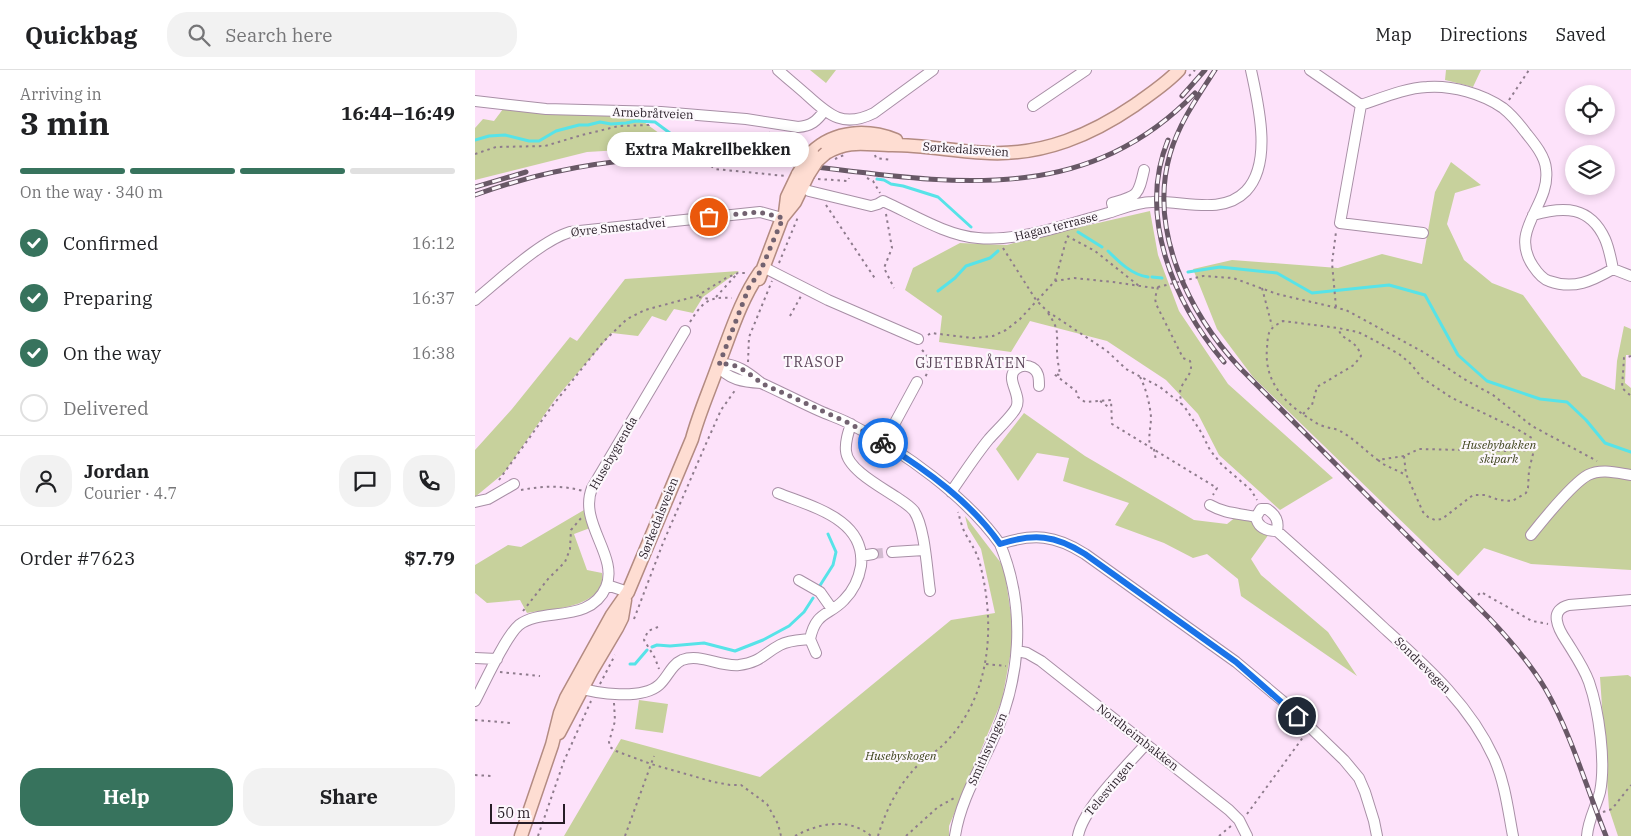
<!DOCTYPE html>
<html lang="en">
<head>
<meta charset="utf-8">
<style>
  :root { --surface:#fff; --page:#f2f2f2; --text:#202124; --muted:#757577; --line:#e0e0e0; --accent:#37735d }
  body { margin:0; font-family:"IBM Plex Serif",serif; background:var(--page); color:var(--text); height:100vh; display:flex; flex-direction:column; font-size:19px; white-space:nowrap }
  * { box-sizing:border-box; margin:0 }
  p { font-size:16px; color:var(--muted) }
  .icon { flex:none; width:28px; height:28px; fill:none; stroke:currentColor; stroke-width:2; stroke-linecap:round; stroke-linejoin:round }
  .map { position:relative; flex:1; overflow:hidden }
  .drawer { display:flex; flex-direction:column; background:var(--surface); width:475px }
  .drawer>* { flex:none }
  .tools { position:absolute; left:1090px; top:15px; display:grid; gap:10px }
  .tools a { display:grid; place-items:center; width:50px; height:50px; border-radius:50%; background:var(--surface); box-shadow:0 2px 8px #0003; font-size:25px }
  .scale { position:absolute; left:15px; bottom:12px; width:75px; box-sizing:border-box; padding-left:5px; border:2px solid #271d26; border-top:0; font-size:14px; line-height:18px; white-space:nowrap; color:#271d26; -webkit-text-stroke:4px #fcf7fc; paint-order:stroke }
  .pin { position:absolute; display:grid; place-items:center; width:42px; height:42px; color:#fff; margin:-21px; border:2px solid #fff; border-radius:50%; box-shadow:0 1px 5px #0007 }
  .courier { position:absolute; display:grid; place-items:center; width:50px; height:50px; margin:-25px; border:4px solid #1a73e8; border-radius:50%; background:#fff; color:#222; box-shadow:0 1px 6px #0007 }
  .bubble { position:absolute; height:35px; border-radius:18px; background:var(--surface); box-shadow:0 2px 8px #0003; font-size:16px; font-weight:700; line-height:35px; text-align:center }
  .head em { font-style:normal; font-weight:700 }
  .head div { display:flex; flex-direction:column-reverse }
  .head { display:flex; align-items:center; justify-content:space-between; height:85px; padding:0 20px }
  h1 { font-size:32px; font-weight:700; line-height:38px }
  .bar { display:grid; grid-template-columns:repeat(4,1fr); gap:8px 5px; align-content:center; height:60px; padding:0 20px }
  .bar i { height:6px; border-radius:4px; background:var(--line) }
  .bar .selected { background:var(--accent) }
  .bar p { grid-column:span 4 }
  .line { display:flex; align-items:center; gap:12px; padding:0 20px; border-top:1px solid var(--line) }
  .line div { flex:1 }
  .round { display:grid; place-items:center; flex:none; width:52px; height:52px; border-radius:20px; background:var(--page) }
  ol { padding:0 20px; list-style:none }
  li { display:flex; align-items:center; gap:15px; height:55px }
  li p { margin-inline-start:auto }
  li .icon { padding:5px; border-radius:50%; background:var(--accent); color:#fff; stroke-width:4 }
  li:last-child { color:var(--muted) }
  li i { width:28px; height:28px; border:2px solid var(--line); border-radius:50% }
  .cta { display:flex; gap:10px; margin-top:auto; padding:10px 20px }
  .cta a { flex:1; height:58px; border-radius:20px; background:var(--accent); color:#fff; font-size:20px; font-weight:700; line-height:58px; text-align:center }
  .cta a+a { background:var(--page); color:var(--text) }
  header { display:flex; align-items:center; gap:30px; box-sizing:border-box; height:70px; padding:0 25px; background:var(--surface); border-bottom:1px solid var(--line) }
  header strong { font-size:24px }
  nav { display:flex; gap:28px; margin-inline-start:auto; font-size:18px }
  .search { width:350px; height:45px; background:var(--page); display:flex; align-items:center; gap:12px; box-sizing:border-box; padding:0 18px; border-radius:20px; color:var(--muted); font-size:19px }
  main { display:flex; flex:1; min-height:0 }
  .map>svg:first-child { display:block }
  .green { fill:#c7d19c }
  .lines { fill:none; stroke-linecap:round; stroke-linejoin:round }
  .stream { stroke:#57e3e8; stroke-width:3 }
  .minor-tunnel { stroke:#d2bbd0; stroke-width:10; stroke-dasharray:10 5; stroke-linecap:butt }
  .minor-casing { stroke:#a88fa6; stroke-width:12 }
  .major-casing { stroke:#b38b82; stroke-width:15 }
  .path { stroke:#8e7b8c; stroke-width:2; stroke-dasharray:2.5 4; stroke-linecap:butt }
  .minor { stroke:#fff; stroke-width:10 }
  .major { stroke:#feddd2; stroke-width:12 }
  .rail-casing { stroke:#685866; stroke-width:5 }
  .rail { stroke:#fcf7fc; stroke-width:3; stroke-dasharray:9; stroke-linecap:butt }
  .major-bridge-casing { stroke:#b38b82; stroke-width:15; stroke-linecap:butt }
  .path-bridge { stroke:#8e7b8c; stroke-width:2; stroke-dasharray:2.5 4; stroke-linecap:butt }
  .major-bridge { stroke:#feddd2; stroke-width:12 }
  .done { stroke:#726270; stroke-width:5; stroke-dasharray:0 9 }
  .route { stroke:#1a73e8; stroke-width:6 }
  .labels { text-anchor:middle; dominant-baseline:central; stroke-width:4.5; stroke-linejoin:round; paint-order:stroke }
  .street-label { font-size:12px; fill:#271d26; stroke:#fcf7fc }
  .park-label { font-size:12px; font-style:italic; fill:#3e441d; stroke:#fcf7fc }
  .neighbourhood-label { font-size:14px; letter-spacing:1px; fill:#5c465a; stroke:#fcf7fc }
</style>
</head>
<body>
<header>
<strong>Quickbag</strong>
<div class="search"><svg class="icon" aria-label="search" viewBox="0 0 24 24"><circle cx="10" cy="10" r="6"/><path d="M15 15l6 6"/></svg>Search here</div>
<nav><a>Map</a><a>Directions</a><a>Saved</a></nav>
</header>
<main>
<section class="drawer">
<div class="head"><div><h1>3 min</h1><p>Arriving in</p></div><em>16:44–16:49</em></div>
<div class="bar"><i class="selected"></i><i class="selected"></i><i class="selected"></i><i></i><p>On the way · 340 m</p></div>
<ol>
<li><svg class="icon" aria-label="check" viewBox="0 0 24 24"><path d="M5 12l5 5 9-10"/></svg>Confirmed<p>16:12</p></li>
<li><svg class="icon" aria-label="check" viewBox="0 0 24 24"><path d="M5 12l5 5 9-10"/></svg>Preparing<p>16:37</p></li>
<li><svg class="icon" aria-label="check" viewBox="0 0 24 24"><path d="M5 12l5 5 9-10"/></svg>On the way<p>16:38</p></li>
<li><i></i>Delivered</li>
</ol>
<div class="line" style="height:90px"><a class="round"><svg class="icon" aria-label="person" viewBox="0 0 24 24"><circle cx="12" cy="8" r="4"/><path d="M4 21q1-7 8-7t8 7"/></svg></a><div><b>Jordan</b><p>Courier · 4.7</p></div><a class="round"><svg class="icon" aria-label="chat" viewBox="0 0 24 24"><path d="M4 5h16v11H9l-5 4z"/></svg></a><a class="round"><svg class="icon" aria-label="phone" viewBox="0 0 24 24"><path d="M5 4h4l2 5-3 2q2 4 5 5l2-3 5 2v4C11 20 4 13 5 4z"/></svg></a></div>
<div class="line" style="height:65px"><div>Order #7623</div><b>$7.79</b></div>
<div class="cta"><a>Help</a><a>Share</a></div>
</section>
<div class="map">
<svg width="1156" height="766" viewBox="0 0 1156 766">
  <rect width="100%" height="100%" fill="#fde2fa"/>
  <path class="green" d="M335 0H361L351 13Z
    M971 0H1006L998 17 970 10Z
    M28 39 162 47 192 69 197 74 196 77 112 82 0 110V58L8 49 19 51Z
    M976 92 1006 115 980 123 972 154 989 190 1017 213 1048 225 1107 306 1140 320 1142 291 1149 256 1156 259V285H1151L1150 313 1156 318V500L1056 494 1009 478 983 506 778 307 742 259 718 199 757 190 863 198 907 184 947 194 960 122Z
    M675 141 683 185 704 241 753 314 858 408 805 440 744 385 723 344 691 310 632 271 555 251 536 282 464 272 467 246 430 220 438 198 485 173 532 175 589 158 610 156Z
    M264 201 228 227 218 243 199 239 191 251 177 246 163 266 137 263 81 328 29 403 0 427V380L37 339 95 267 102 271 150 209Z
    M549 343 610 386 719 450 752 454 771 439 794 464 776 489 786 505 853 562 882 606 766 526 763 509 732 484 718 488 689 473 640 455 654 433 588 411 594 388 562 383 543 411 521 379Z
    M109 440 115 458 99 464 112 500 127 503C131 538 77 539 52 543L45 530 12 533 0 523V495L33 475 46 477Z
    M490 446 529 497 539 565 527 630 474 756V766H89L146 669 285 707 476 550 520 543 506 479 493 458Z
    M1153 605 1156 607V766H1143L1134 739 1125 607Z
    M164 630 193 634 188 663 160 659Z"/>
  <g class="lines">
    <path class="stream" d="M0 70 14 66 30 65 54 71H64L81 61 104 55H113L125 52 136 54 151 53 161 51 180 52 207 72
      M402 109 409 110 416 114 428 116 463 127 496 157
      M603 162 627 177
      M633 181C644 192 657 205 673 207
      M713 202 745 197 802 203 837 223 914 215 950 225 983 285 1012 311 1065 329 1092 332 1111 350 1130 373 1156 382
      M677 207 687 208
      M463 221 480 208 491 196 515 188 523 181
      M344 517 358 495 361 482 353 464
      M177 577 182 575 195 576 229 573 260 581 288 570 314 556 329 542 338 528
      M155 594H160L172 580"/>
    <path class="minor-tunnel" d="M398 484 417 482"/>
    <g class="minor-casing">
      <path id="minor" d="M303 0C313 9 323 17 333 26 355 46 369 58 399 43L458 0
        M835 0 886 35C907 28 930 18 952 17 977 15 1008 24 1028 38 1037 45 1045 55 1051 63 1059 73 1070 86 1071 99 1076 136 1033 159 1058 196 1062 202 1067 209 1074 211 1099 220 1117 211 1138 199L1156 206
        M0 31 71 39 186 42 271 49 323 57C336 56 342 51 349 41
        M886 35 865 153 948 163
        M558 36 611 0
        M334 121 396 136 403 134 408 131C437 144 472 166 503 168 544 172 593 154 633 143 646 139 662 132 677 132 707 130 747 146 771 121 798 93 783 33 776 0
        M639 141 637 133C662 126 663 127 669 100
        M1058 145C1089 136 1115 136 1130 169 1134 178 1136 189 1138 199
        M288 197 353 230 443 269
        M0 230C25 210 65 171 95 162L285 142 307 148
        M286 313C270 312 252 310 243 295 259 291 275 304 286 313 306 322 325 332 345 341 356 346 367 349 377 355 428 381 492 427 525 474 559 463 580 465 610 484L761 592 810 633 869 690 884 708 890 722 899 751 902 766
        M376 354C373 363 370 372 371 381 372 399 406 417 421 427 427 431 434 435 439 441 450 457 452 501 455 521
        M409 373 442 312
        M476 422C488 405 500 386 514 369 521 361 537 346 541 338 548 325 529 309 541 299 549 293 560 296 563 305 564 308 564 313 564 316
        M303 423C337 437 391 449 386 496 384 508 378 521 369 530 354 546 341 541 335 569L341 583
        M0 432 13 429 39 414
        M735 435C751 444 763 443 781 447
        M802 461C804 451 801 445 792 439H786L781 447C783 458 792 461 802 461 838 493 874 525 909 558 952 597 995 635 1019 688 1030 713 1033 740 1038 766
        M1056 465C1068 450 1098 413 1113 405 1126 398 1143 403 1156 405
        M417 482 449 480
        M386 486 398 484
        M324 510 345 522 357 539
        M132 515 153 522
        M542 581 552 583 566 591 754 740 764 750 772 766
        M0 588 22 589
        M102 617C122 624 167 630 184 615 193 607 196 595 207 590 225 583 245 597 264 595 286 592 288 584 305 575 314 570 325 570 335 569
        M0 631C9 614 30 567 44 555 67 537 115 554 131 517 144 486 103 453 117 418L210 261
        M480 766C485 733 502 704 516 674 546 610 552 540 525 474
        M603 766C608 738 651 697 671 674
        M1112 766C1113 750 1121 737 1125 722 1131 692 1124 641 1114 612 1109 598 1100 585 1092 572 1088 566 1083 559 1082 551 1080 542 1086 537 1094 535L1156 530"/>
    </g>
    <g class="major-casing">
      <path id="major" d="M337 82C360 60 393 59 421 70
        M351 83C375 69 391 75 417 75 450 75 482 82 515 83 569 85 616 65 660 35 675 24 691 14 704 0
        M310 143 312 127 323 104
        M284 209 307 148 320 132 333 105
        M84 663 116 602 142 558 147 548 150 530
        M46 766 77 675 85 643 91 628 137 545 153 522 217 369C224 343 235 319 244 293 256 262 266 229 285 202"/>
    </g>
    <path class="path" d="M714 6 720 0
      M1034 30 1054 0
      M293 75 295 62
      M283 79 260 77 262 73 324 78
      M0 84 21 77 70 76 107 65 144 56 174 55 177 52
      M400 85 401 88 417 90
      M236 96 240 99 311 106
      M392 108 398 111 405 123
      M343 109 373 111 374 108
      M351 135 401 210
      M411 144 417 178 409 198 419 218
      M592 166 620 181 664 216
      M528 178 561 230 572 241 632 281 651 299 685 317 709 336 726 362 735 380 747 395 776 420 782 430
      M304 193 323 147
      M580 211 592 167
      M683 217 680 228 681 234 708 288 715 291C719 303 710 308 706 318 704 323 706 328 706 334
      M787 218 797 256
      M224 227 234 229
      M241 227 261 205
      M861 237 857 193 861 162
      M573 243C584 259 582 262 582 281 582 289 584 297 585 305L579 304 601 321 603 327 610 332 636 330 637 354 742 418 738 425
      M315 246 326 226
      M215 252C227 233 233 226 257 228
      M453 265 456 263 498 268 518 266 531 260 545 249 580 211 599 208 638 212 679 218 728 206 758 208 802 224 871 240 950 283 989 309 1018 325 1057 356 1122 391
      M447 280 451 284C453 292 455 300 450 307
      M1156 286 1149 288 1147 318 1156 326
      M273 292 274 267 297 211
      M665 307C671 318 675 335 676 347 676 357 673 366 675 376
      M625 331 635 338
      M828 344 837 335 842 317 879 295 886 286C881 268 867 272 863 258
      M679 379 681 391
      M929 386 903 390C890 381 878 367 863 360 858 358 853 358 848 356 842 354 837 350 832 347 807 331 789 309 792 278 793 262 793 259 808 251L863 258 883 262 895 268 924 284 936 294 947 308 977 328 1042 359 1057 368 1060 373 1059 380 1054 400 1053 418 1051 423 1037 431 1024 430 1010 425H998L967 449 960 450 953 447 948 442 931 404 929 386 944 379 1030 381 1059 380
      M903 390 908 394 929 404
      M24 410 78 335 128 272 152 249 170 240 222 226 251 208 263 203H271
      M46 420C67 416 87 415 108 421
      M1003 525 1006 522 1057 551 1073 554
      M48 541 73 509 90 492 95 479 96 460 107 447
      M159 549 188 473 230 376 246 340 261 319
      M183 557 173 561 169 570 180 588 184 599
      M511 594 531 596
      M25 602 65 606
      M125 614 140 585
      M139 633 140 651 134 672 135 677 141 681 176 694 239 712 255 715H266L292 734 303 754 306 766
      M0 650 36 653
      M0 705 16 706
      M1128 742 1137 739 1156 715
      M772 744 829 666
      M63 766 89 691 116 631
      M150 766 179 686
      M320 766C344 753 374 747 396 766
      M403 766C411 739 424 714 444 694 451 687 461 682 468 675 516 628 521 556 505 494 502 482 496 474 490 463 487 457 485 449 483 442
      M431 766 463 737 481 727
      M744 766 756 756"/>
    <use href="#minor" class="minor"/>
    <use href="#major" class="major"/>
    <g class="rail-casing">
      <path id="rail" d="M740 0C723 26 704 53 695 84 673 161 714 244 766 299L1014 548C1035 570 1055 593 1071 620 1097 666 1111 717 1131 766
        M707 26 730 0
        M693 70C662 146 699 233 749 292
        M0 117 51 102
        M0 125C77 97 158 85 240 88 410 94 584 164 720 23"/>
    </g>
    <use href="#rail" class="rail"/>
    <g class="major-bridge-casing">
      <path id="major-bridge" d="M323 104 337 82
        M333 105 342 91 351 83"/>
    </g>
    <path class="path-bridge" d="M360 89 369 85"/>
    <use href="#major-bridge" class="major-bridge"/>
  </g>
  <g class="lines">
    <path class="done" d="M234 147 284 142 308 148 285 202 274 217 244 295C258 290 275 304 286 313L376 354 408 373"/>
    <path class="route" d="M408 373C451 400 496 432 525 474 559 463 580 465 610 484L761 592 822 646"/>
  </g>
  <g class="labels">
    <g class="street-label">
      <text transform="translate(178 43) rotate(2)">Arnebråtveien</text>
      <text transform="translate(491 79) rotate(4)">Sørkedalsveien</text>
      <text transform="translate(581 156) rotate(-14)">Hagan terrasse</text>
      <text transform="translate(143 157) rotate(-6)">Øvre Smestadvei</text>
      <text transform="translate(138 383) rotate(-60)">Husebygrenda</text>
      <text transform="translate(183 448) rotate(-68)">Sørkedalsveien</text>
      <text transform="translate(948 595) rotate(45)">Sondrevegen</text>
      <text transform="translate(663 667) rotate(38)">Nordheimbakken</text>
      <text transform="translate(512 679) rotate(-66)">Smithsvingen</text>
      <text transform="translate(634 718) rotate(-50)">Telesvingen</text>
    </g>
    <g class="park-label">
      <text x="1024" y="374">Husebybakken<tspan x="1024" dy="14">skipark</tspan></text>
      <text x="426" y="685">Husebyskogen</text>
    </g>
    <g class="neighbourhood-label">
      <text x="339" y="292">TRASOP</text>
      <text x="496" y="293">GJETEBRÅTEN</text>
    </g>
  </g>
</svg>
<div class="tools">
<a><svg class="icon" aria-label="locate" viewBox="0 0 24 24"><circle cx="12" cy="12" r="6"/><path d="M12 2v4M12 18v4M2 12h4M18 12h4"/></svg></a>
<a><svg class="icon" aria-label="layers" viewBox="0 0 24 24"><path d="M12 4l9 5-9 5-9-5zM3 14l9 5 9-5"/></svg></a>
</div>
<div class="scale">50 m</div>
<div class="pin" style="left:234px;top:147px;background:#ea580c"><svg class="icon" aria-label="bag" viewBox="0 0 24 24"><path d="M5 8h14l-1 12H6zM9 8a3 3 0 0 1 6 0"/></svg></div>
<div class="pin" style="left:822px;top:646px;background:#1f2937"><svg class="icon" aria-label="home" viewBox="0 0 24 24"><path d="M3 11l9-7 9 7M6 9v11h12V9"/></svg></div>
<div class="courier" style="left:408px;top:373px"><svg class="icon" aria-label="bike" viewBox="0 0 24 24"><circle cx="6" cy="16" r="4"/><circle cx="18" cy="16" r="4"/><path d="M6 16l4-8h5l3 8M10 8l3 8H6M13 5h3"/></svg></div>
<div class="bubble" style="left:132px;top:62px;width:202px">Extra Makrellbekken</div>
</div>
</main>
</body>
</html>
